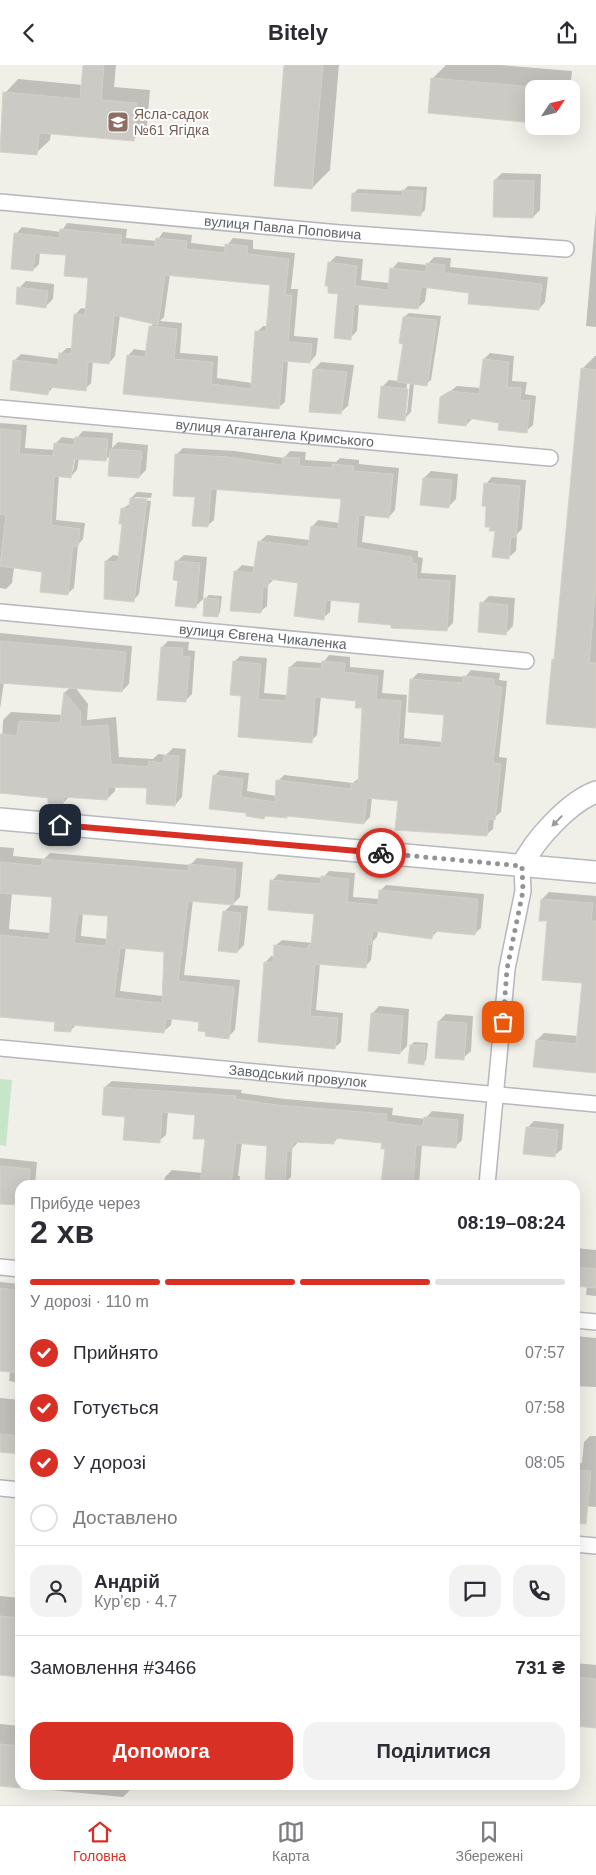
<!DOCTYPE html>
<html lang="uk">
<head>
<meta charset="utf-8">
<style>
  :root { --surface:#fff; --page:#f2f2f3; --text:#2b2b33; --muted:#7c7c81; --line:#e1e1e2; --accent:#d93025 }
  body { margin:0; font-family:Helvetica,sans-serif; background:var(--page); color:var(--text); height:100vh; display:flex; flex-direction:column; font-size:19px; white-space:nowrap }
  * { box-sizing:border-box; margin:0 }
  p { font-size:16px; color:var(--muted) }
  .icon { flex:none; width:28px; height:28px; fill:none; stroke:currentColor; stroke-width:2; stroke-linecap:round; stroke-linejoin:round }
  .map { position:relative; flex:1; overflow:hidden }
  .side { position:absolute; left:15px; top:1115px; width:565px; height:610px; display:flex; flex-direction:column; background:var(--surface); border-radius:15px; box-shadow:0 5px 20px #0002 }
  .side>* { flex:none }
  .needle { width:32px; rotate:55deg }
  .fabs { position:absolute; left:525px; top:15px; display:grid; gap:10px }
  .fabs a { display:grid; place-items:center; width:55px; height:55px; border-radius:10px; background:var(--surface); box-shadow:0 5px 20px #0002; font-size:25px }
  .pin { position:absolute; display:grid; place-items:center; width:42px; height:42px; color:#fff; margin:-21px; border-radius:10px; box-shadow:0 2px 8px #0006 }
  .courier { position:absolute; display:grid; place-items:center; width:50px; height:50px; margin:-25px; border:4px solid #d93025; border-radius:50%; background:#fff; color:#222; box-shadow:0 1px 6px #0007 }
  .headline em { font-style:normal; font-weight:600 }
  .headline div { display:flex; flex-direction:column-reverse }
  .headline { display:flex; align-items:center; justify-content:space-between; height:85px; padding:0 15px }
  h1 { font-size:32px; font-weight:600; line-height:38px }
  .bar { display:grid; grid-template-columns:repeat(4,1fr); gap:8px 5px; align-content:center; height:60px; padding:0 15px }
  .bar i { height:6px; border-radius:4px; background:var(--line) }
  .bar .active { background:var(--accent) }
  .bar p { grid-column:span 4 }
  .line { display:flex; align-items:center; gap:12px; padding:0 15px; border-top:1px solid var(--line) }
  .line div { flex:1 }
  .round { display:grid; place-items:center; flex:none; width:52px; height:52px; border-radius:15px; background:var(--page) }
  ol { padding:0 15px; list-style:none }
  li { display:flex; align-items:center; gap:15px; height:55px }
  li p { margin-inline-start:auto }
  li .icon { padding:5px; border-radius:50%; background:var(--accent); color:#fff; stroke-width:4 }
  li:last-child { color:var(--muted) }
  li i { width:28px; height:28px; border:2px solid var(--line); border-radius:50% }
  .button { display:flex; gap:10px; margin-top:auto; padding:10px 15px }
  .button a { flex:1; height:58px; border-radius:15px; background:var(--accent); color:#fff; font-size:20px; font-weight:600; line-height:58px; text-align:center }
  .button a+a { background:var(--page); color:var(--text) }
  header { display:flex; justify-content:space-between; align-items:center; height:65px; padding:0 15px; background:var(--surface); font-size:22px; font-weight:600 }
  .tab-bar { display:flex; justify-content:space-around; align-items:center; height:70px; border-top:1px solid var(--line); background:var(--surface); font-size:14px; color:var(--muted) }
  .tab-bar a { display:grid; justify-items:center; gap:2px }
  .tab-bar .active { color:var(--accent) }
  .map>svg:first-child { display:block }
  .green { fill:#c7e6c9 }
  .shadow { fill:#0003; fill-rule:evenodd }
  .building { fill:#cccac4; stroke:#d5d1c7; fill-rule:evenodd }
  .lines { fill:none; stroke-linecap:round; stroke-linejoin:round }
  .minor-casing { stroke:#b5b7bb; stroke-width:18 }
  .secondary-casing { stroke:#b6b9be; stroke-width:24 }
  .minor { stroke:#fff; stroke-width:15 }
  .secondary { stroke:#fff; stroke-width:21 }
  .oneway { fill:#97999c }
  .done { stroke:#929394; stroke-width:5; stroke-dasharray:0 9 }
  .route { stroke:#d93025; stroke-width:6 }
  .labels { text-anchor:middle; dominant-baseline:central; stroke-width:4; stroke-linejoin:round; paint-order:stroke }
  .education-label { font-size:14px; fill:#785e54; stroke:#fff; text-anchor:start }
  .street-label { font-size:14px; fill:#5f6267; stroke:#fff }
</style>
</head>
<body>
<header><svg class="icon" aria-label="back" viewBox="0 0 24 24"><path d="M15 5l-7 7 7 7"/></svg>Bitely<svg class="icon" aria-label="share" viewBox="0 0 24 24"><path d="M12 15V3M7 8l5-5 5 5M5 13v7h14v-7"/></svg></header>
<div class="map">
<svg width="596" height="1740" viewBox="0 0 596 1740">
  <rect width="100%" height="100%" fill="#f0efe8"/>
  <path class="green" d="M0 1014 12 1015 6 1081 0 1080Z"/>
  <path class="shadow" d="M84 0H116L114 22 150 25 147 61 133 75 51 68 50 75 36 88 0 85 5 28 18 14 83 20Z
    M285 0H339L330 105 312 123Z
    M446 0H500L572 6 570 24H534L432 14Z
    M502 108 541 109 540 145 533 152 495 115Z
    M408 121 427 122 425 145 421 149 353 129 358 124 403 126Z
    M596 146V262L586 261Z
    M67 158 127 164 126 173 157 176 163 167 192 170 191 178 226 182 233 173 253 175V184L295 188 291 224H298L294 271 318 273 316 290 310 297 288 295 285 337 278 343 128 291 134 284 147 286 150 262 154 258 120 250 115 291 109 298 93 296 91 318 85 324 54 321 48 328 14 296 21 289 60 294V289L67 283H72L75 250 81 243 87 244 90 212 67 189 40 187 39 199 33 205 16 169 22 162 61 167ZM170 209 272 219 268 261H263L257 267 252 318 217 313 218 291 180 288 182 258 160 256 164 252Z
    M336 191 363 194 361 215 390 218 392 204 398 197 427 200 434 192 451 193 450 202 548 212 545 237 539 244 471 227 427 222 425 236 418 243 359 238 357 266 350 273 329 198Z
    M26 216 54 219 53 234 46 241 19 223Z
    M409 248 441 251 431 315 426 319 414 318 411 347 404 354 382 322 389 315 398 316 405 277 404 252ZM407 318H410L407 348H404Z
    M490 288 514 291 512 316 527 317 525 329 536 331 533 360 526 366 500 357 473 353 466 360 442 333 457 321 481 323 484 294Z
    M595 291H596V662L553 595 556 592 582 304Z
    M321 297 354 300 348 341 340 348 314 304Z
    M0 358 27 360 25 383 55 385V379L62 372 76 374 83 366 113 368 112 383 118 377 148 380 146 405 139 412 111 390 105 395 79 393 77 405 71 411 59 410 56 455 85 458 83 474 78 480 74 523 67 529 44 506 14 502 12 518 6 524 0 523ZM74 388H76L73 406H71Z
    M183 383 235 386 284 393 290 386 306 387 305 395 336 397 340 393 359 395V399L399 403 395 445 389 452 365 450 362 477 418 486V492L423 493 421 508 456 510 453 558 446 565 392 559 361 537 331 535 330 547 323 553 299 517 274 514 268 520 267 541 260 547 235 507 242 500 256 502 260 476 267 470 310 475 312 462 318 455 340 458 342 433 217 423 214 455 207 461 196 431 176 390Z
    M431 406 458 409 456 434 449 441 424 413Z
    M492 412 526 415 522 464 517 469 516 486 509 492 496 465 486 419Z
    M137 427 152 428 151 433 135 432V434L151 436 139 529 133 536 106 496 113 490 119 491 123 458 122 444 131 438V433Z
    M184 490 207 492 203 534 196 541 179 514 176 497Z
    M209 530 222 531 220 547 217 551 205 534Z
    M489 531 515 533 513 561 506 568 482 538Z
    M0 568 132 581 129 619 122 626 75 622 88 639 87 655 116 652 119 692 153 694 158 689 166 690 173 683 186 684 182 732 175 740 148 722 115 721V726L107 734 70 731 63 738 50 731 0 727 3 655 11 647 63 650 65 627 71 622 4 617 0 644Z
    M168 576 189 577 188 585 195 586 192 629 185 636 162 582Z
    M329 590 350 592V602L384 605 382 628 407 630 404 673 443 677 445 649 409 645 412 614 418 608 465 612 471 605 500 608 499 615 507 616 499 692 507 693 501 747 494 753 493 764 486 770 399 735 372 732 370 752 364 758 288 750 287 752 267 749 264 752 247 747 214 711 220 705 249 708 247 726 276 731 278 716 284 710 353 718 359 713 364 642 357 635 321 631 317 670 311 676 242 630 234 597 240 591 267 593 264 628 287 630 290 602 297 596 323 598Z
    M0 782 14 783 13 791 44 794 50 788 190 800 197 793 243 797 240 832 232 840 248 841 244 880 237 887 224 847 232 839 193 835 184 910 240 915 235 965 228 972 207 965 201 956 172 953 171 960 164 966 77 959 70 966 56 956 0 950ZM12 827 53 831 51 868 9 864ZM83 848 110 850 108 874 81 871ZM126 882 165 886 163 931 120 926Z
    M329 806 355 808 353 832 380 834V826L386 820 484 829 481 863 474 869 438 866 431 872 378 866 377 872 373 876 371 895 365 902 320 898 316 945 343 948 341 977 334 983 265 898 271 891 274 892 275 881 282 875 313 878 316 848 272 816 278 809 323 813Z
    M549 827 596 831V1007L537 975 544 968 578 971 583 917 549 855 542 834Z
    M379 941 409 944 407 981 400 988 372 949Z
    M446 949 473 951 471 986 463 993 439 956Z
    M414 977 428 978 426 995 423 998 411 980Z
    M112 1016 242 1025 241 1028 285 1034 393 1043 392 1050 425 1054 432 1046 464 1049 462 1075 455 1082 422 1079 419 1120H382L386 1083 383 1076 339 1072 333 1078 298 1077 292 1084 291 1112 284 1119 266 1118 269 1080 242 1077 238 1111H240L239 1120H164L165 1112 172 1105 203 1108 206 1073 196 1049 168 1046 166 1070 159 1076 126 1051 105 1022Z
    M534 1056 564 1059 562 1084 554 1091 527 1063Z
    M0 1093 37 1097 35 1120H20V1139L0 1137Z
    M575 1183 596 1185V1231L586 1230 587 1221 575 1220Z
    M0 1217 20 1219V1318L9 1316 10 1306 0 1305Z
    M575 1264V1271L596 1273V1322L575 1321Z
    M0 1333 20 1335V1387L0 1385Z
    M590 1371H596V1442L575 1440V1397L582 1398 584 1377Z
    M0 1531 20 1533V1611L0 1609Z
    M575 1598 596 1600V1662L575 1660Z
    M0 1659 20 1661V1720H135L123 1732 0 1720Z"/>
  <path class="building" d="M83 0H104L101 35 137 38 134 76 39 68 37 90 0 87 3 27 80 34Z
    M284 0H323L312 124 274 121Z
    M431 13 534 22V58L428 48Z
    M494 115 534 116 533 153 493 152Z
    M402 125 423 126 421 151 351 146 352 128 402 131Z
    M60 164 121 170V179L155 182 156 173 187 176 186 184 225 188V179L248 181 247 189 289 194 285 230H292L288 277 312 279 310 298 283 296 279 344 123 329 127 290 145 292 149 261 177 264 174 294 213 297 211 319 251 324 255 266 266 267 270 220 165 210 158 260 114 250 109 299 88 297 86 326 49 322 48 330 10 325 13 295 58 300 59 288 71 289 74 249 85 250 88 213 64 211 66 190 35 188 33 206 11 204 14 168 59 173Z
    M328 197 357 201 355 221 388 225 390 203 426 207V198L445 200 444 208 542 219 539 245 468 239 469 228 421 222 418 244 354 239 351 275 334 273 338 229 328 228V221H325Z
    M17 222 48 226 46 243 16 239Z
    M403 252 437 255 427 321 397 317 403 279 399 278Z
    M483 294 509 297 507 322 521 323 520 335 530 336 527 368 498 365 499 358 467 353 466 361 438 358 440 332 450 326 479 329Z
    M581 303 596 305V517L589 598H596V663L546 659 552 594 554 595Z
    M313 304 347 307 341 349 309 347Z
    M381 321 408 324 405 356 378 353Z
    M0 364 21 366 19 389 53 391 54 378 74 380 75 372 108 374 106 396 74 394 71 413 54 411 51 460 80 464 78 482 73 481 68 530 40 527 42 507 0 501 6 450 0 449Z
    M110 384 142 386 139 413 108 411Z
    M175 389 228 392 282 400 283 392 300 393 299 401 332 403V399L354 401 353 406 393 409 389 453 359 450 356 483 412 492V498L417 499 416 514 450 516 447 566 391 563V560L358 557 360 538 326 535 324 555 294 551 298 518 268 514V522H263L261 548 230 546 234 506 253 508 258 476 308 482 311 461 338 464 341 434 211 424 208 462 192 461 195 432 173 431Z
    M423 413 452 415 449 443 420 440Z
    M484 418 520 421 516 472H511L509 494 492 492 495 466H489L490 462H485L486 441H482Z
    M130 433 147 434 134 537 104 534 105 496 116 497 118 495 122 459H119L121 443 129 444Z
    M175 496 200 498 196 543 175 541 178 516 173 515Z
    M204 533 219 534 218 552 203 551Z
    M480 537 508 540 506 570 478 567Z
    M0 576 126 587 122 627 0 618Z
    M161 582 183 583 182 591 190 592 186 637 157 635Z
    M233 596 261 599 258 634 286 636 289 602 321 604 322 596 345 598 344 607 378 611 376 634 401 636 398 679 441 683 444 650 408 647 410 614 463 618V611L494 614V621L502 622 493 698 501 699 495 755 488 754 487 771 395 765 398 736 367 733 364 759 287 751V753L265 751 264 754 246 751V748L209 744 213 710 243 714 241 732 275 737 276 715 351 724V718L358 719 362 643H355L356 636 315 632 312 678 238 672 241 631 230 630Z
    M64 627 81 647 80 662 108 660 111 699 148 702 149 696 163 698 164 690 179 691 175 741 146 739 147 723 108 722 107 735 64 732 63 740 48 738V733L0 728V669L17 671 19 656 60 658Z
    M42 794 188 806 189 799 236 804 233 840 188 836 178 916 234 922 229 974 205 971 206 967 198 966 199 957 173 954H166L164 968 71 960V967L54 966 55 957 0 952V870L49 875 52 832 0 828V797L42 801ZM78 849 108 851 106 881 74 878ZM120 883 164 887 162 938 114 933Z
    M321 811 349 814 347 837 378 840 379 825 478 834 475 870 433 866 432 874 373 866 371 880 368 879 366 903 315 899 310 951 338 953 335 984 258 977 264 897 273 898 274 880 308 884V880H311L314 849 268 845 270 815 321 819Z
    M541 834 593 838 591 856H596V1008L533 1002 536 975 576 979 582 918 542 915 547 856H539Z
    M223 846 241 848 237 888 218 886Z
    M371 948 403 951 400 989 368 986Z
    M438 956 467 958 464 995 435 993Z
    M410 980H425L424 1000 408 998Z
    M104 1022 236 1031 235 1034 277 1040 387 1049 386 1057 420 1061 423 1060 424 1052 458 1055 456 1083 416 1080 413 1120H381L385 1084H381L382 1078 334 1073V1079L295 1077 293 1078 292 1086H287L285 1115 265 1114 267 1081 236 1078 231 1120H200L205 1074H193L195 1050 162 1047 160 1078 123 1075 125 1052 102 1050Z
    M526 1062 558 1065 555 1092 523 1089Z
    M0 1101 30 1104 29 1120H20V1140L0 1139Z
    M575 1202 596 1204V1223L575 1221Z
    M0 1223 20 1226V1308L0 1306Z
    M0 1369 20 1371V1389L0 1387Z
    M575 1405 591 1406 586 1459 575 1458Z
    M0 1551 20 1553V1612L0 1610Z
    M575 1612 596 1614V1663L575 1661Z
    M0 1679 20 1681V1723L0 1721Z"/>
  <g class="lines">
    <g class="minor-casing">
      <g id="minor">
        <path id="s1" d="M0 137 340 168 566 184"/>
        <path id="s2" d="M0 343 550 393"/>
        <path id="s3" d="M0 547 526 596"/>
        <path id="s4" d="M0 983 596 1039"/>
        <path d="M487 1120 507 904 523 826 522 801"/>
        <path d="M0 1202 20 1204"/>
        <path d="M575 1255 596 1257"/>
        <path d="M0 1423 20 1425"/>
        <path d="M575 1479 596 1481"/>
      </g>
    </g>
    <g class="secondary-casing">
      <path id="secondary" d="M0 754 596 807
        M522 801C534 775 569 737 596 727"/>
    </g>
    <use href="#minor" class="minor"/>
    <use href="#secondary" class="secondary"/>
  </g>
  <defs><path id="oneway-solid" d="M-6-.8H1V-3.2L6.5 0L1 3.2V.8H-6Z" transform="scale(1.25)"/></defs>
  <use class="oneway" href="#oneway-solid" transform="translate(557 756) rotate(134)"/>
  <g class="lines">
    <path class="done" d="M381 788 522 801 523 826 507 904 503 957"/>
    <path class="route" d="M60 760 381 788"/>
  </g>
  <defs>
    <g id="school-square" transform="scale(1.125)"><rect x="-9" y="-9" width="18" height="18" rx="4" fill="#8d6e63" stroke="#fff"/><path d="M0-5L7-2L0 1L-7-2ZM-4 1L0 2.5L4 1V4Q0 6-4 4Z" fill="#fff"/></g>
  </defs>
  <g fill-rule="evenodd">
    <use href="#school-square" x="118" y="57"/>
  </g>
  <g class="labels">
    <g class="education-label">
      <text x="134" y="49">Ясла-садок<tspan x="134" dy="16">№61 Ягідка</tspan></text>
    </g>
    <g class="street-label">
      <text stroke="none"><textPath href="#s1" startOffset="284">вулиця Павла Поповича</textPath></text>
      <text stroke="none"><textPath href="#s2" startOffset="276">вулиця Агатангела Кримського</textPath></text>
      <text stroke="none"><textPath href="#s3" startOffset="264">вулиця Євгена Чикаленка</textPath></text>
      <text stroke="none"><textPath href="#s4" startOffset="299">Заводський провулок</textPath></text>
    </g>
  </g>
</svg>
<div class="fabs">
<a><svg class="needle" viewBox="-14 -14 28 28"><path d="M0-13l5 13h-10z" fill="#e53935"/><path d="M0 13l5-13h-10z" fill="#7c7c81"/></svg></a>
</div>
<div class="pin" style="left:503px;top:957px;background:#ea580c"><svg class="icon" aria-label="bag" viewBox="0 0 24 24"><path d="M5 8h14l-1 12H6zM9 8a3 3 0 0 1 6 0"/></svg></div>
<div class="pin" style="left:60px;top:760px;background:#1f2937"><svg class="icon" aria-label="home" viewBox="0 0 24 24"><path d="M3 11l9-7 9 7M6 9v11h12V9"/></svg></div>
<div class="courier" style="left:381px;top:788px"><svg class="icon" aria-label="bike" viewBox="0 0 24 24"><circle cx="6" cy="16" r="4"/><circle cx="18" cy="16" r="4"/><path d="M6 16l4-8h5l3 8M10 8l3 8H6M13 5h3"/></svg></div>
<section class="side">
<div class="headline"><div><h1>2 хв</h1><p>Прибуде через</p></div><em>08:19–08:24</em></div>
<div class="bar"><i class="active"></i><i class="active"></i><i class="active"></i><i></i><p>У дорозі · 110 m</p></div>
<ol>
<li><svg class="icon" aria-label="check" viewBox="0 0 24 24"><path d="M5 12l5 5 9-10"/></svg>Прийнято<p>07:57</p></li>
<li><svg class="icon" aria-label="check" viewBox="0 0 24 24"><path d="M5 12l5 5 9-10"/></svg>Готується<p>07:58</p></li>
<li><svg class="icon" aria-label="check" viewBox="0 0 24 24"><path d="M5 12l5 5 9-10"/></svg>У дорозі<p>08:05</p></li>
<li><i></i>Доставлено</li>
</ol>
<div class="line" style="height:90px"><a class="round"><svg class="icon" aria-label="person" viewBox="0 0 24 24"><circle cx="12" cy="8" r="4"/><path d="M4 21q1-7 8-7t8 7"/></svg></a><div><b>Андрій</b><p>Кур’єр · 4.7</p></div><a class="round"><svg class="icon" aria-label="chat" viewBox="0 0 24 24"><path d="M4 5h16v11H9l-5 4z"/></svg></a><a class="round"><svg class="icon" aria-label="phone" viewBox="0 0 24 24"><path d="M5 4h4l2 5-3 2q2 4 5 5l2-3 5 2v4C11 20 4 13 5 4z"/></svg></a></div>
<div class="line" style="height:65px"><div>Замовлення #3466</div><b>731 ₴</b></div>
<div class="button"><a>Допомога</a><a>Поділитися</a></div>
</section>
</div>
<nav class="tab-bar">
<a class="active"><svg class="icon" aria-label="home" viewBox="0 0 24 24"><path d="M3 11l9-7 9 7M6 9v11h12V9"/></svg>Головна</a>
<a><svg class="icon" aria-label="map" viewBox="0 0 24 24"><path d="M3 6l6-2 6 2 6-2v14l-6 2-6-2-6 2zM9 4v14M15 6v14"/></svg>Карта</a>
<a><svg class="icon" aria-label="saved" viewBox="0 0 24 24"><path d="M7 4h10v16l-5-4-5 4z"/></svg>Збережені</a>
</nav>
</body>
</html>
